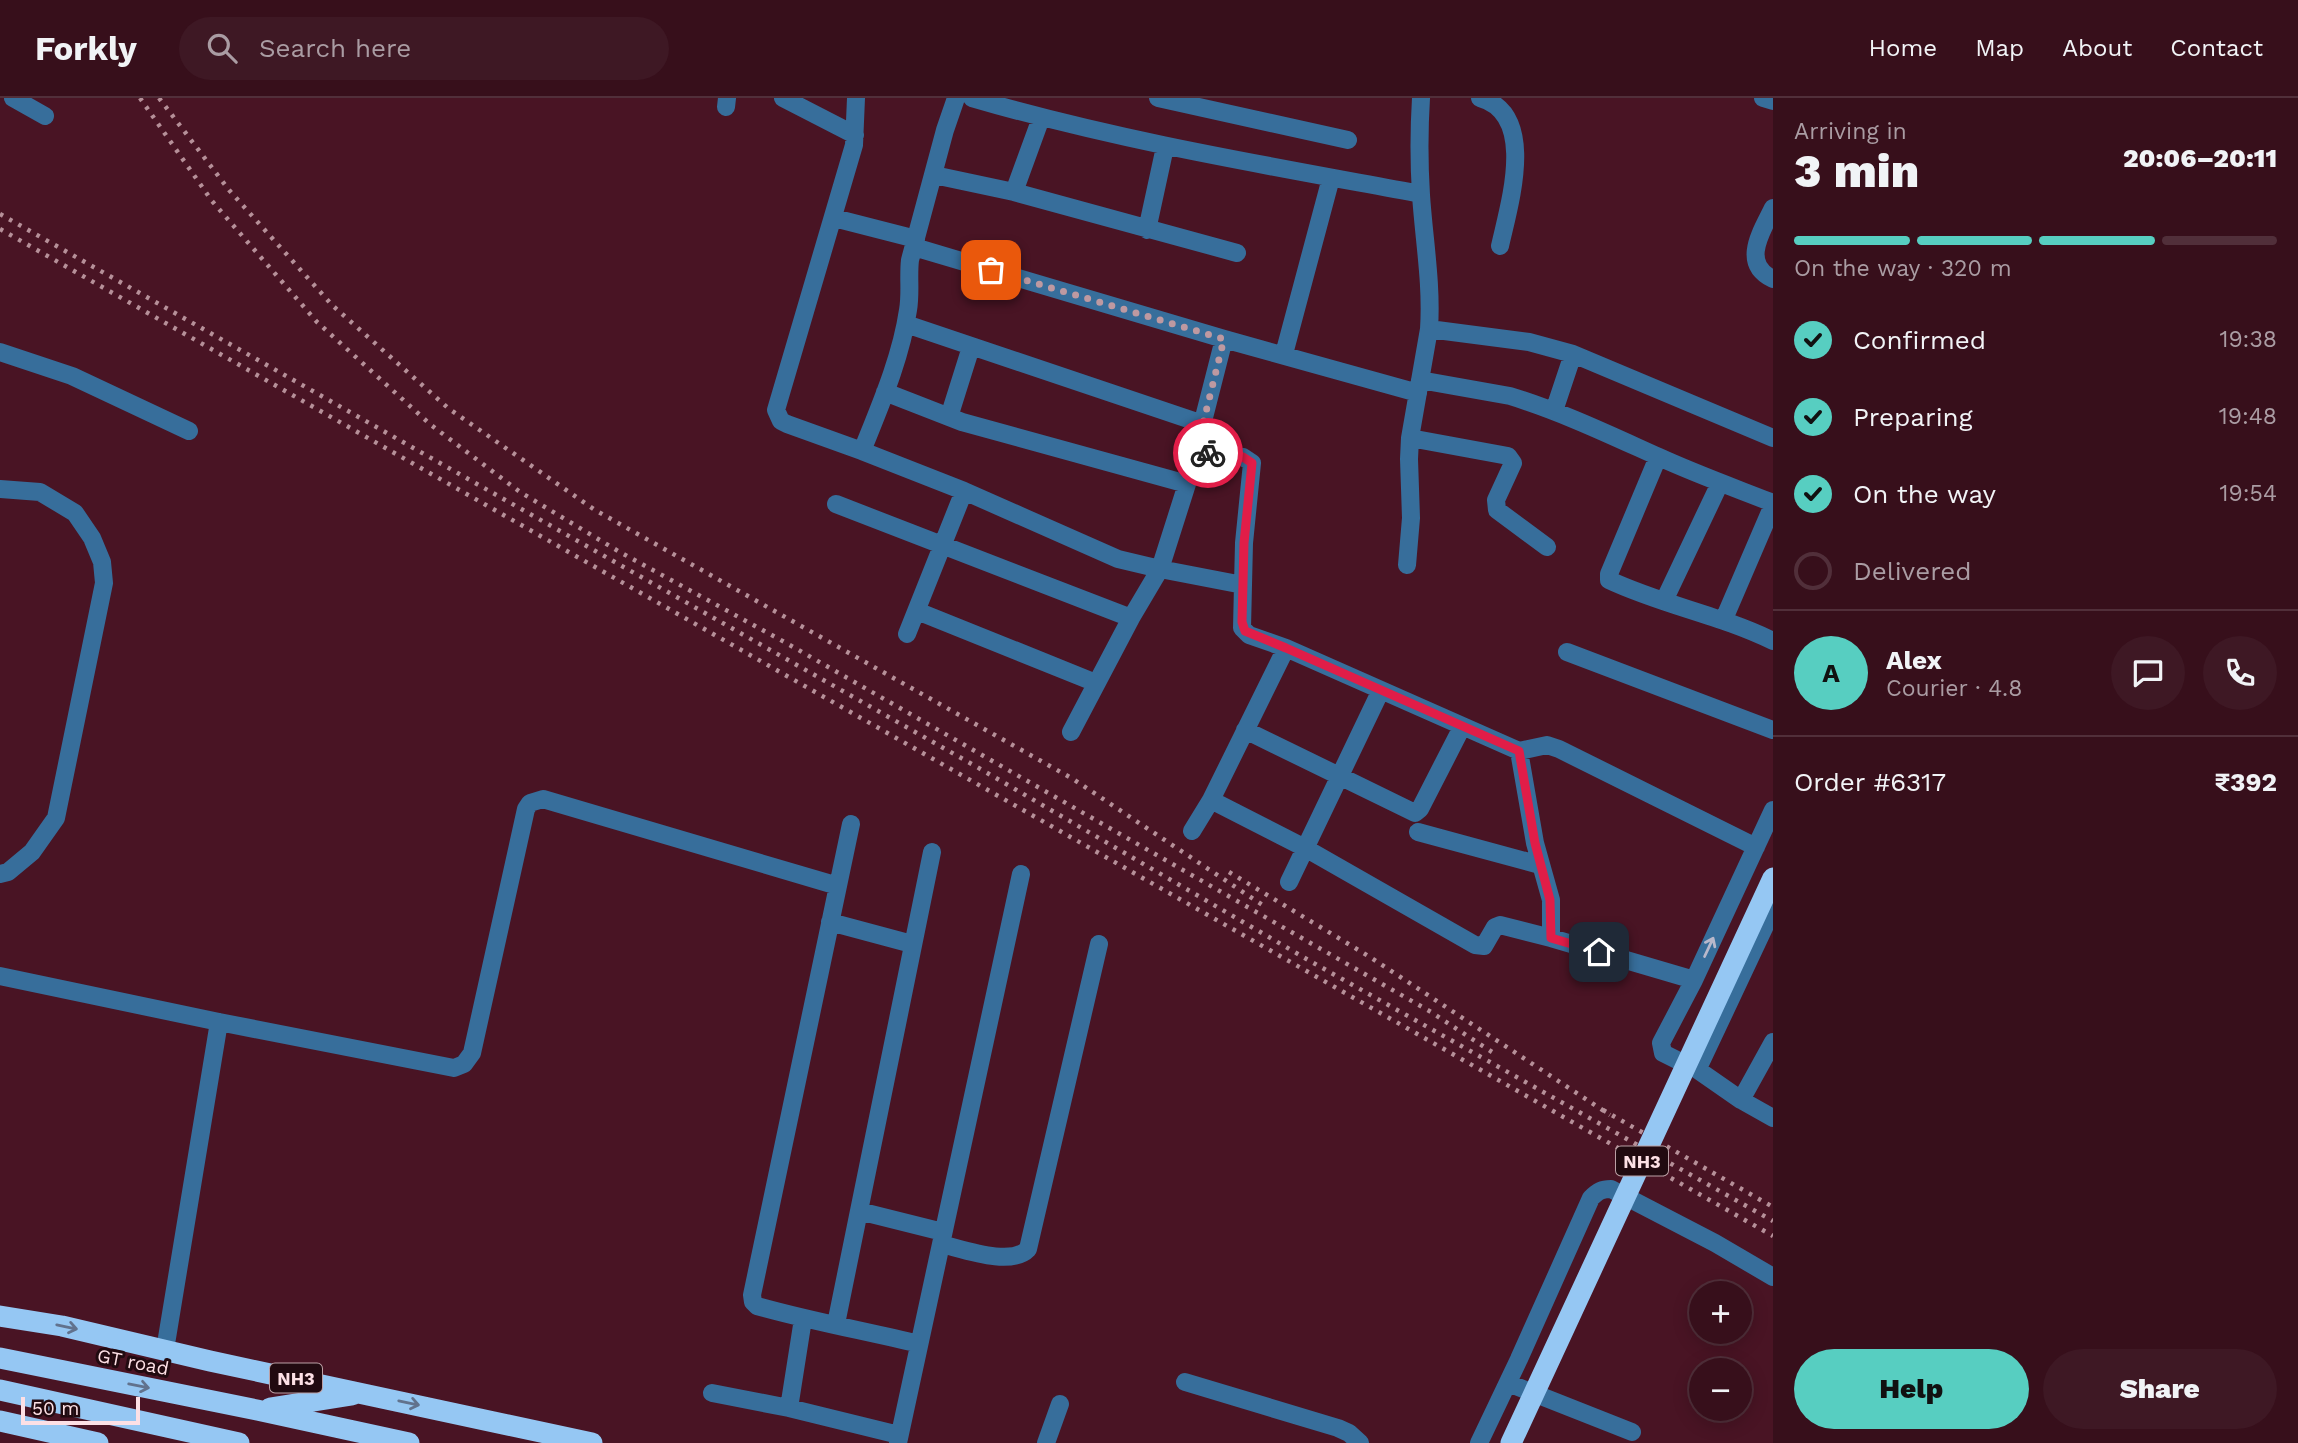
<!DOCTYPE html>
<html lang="en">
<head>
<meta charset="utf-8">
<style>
  :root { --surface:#370f1b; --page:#3e1824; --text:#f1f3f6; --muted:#aa9ca3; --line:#512f3a; --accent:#57cec1 }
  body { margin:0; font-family:"Work Sans",sans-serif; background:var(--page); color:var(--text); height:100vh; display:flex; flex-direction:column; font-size:26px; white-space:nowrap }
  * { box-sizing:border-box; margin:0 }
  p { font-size:23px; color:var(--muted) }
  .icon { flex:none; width:38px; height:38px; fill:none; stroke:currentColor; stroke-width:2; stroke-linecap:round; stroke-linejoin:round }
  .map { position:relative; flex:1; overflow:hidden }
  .sheet { display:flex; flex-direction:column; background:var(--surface); width:525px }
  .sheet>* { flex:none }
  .fabs { position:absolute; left:1689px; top:1183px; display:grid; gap:14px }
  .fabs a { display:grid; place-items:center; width:63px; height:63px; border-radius:50%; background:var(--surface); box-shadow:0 4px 18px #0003,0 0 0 2px var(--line); font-size:35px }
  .scale { position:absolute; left:21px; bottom:18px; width:119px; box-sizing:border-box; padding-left:7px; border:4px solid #fde0e5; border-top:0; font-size:19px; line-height:24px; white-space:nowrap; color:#fde0e5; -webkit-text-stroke:5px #210a10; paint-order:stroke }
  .pin { position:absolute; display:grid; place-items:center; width:60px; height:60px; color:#fff; margin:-30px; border-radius:14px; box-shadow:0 4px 10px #0006 }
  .courier { position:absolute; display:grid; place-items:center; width:70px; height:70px; margin:-35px; border:5px solid #e11d48; border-radius:50%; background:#fff; color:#222; box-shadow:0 2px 9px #0007 }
  .summary em { font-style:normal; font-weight:800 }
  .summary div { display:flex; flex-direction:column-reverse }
  .summary { display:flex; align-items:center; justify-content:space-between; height:119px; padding:0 21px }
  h1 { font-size:46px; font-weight:800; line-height:52px }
  .bar { display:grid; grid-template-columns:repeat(4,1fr); gap:10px 7px; align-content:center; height:84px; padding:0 21px }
  .bar i { height:9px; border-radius:5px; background:var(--line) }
  .bar .selected { background:var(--accent) }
  .bar p { grid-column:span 4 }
  .line { display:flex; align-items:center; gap:18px; padding:0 21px; border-top:2px solid var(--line) }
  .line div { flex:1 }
  .round { display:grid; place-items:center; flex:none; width:74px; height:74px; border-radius:37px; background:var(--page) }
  ol { padding:0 21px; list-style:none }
  li { display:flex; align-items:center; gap:21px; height:77px }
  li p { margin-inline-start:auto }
  li .icon { padding:7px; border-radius:50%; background:var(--accent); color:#111; stroke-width:4 }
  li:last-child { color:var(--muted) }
  li i { width:38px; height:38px; border:4px solid var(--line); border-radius:50% }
  .button { display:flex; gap:14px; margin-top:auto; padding:14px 21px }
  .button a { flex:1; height:80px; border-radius:42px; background:var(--accent); color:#111; font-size:28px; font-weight:800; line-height:80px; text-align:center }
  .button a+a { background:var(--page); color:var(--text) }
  header { display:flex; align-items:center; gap:42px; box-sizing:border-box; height:98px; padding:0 35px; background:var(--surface); border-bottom:2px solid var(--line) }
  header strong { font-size:33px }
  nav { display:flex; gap:38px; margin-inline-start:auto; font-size:24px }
  .search { width:490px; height:63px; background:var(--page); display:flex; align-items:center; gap:18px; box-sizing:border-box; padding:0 24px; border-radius:38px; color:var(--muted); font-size:26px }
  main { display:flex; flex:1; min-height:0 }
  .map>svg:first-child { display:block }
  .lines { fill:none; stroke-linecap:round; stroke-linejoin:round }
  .minor { stroke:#376e9b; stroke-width:18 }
  .highway { stroke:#95c7f3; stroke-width:21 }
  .rail { stroke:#b69099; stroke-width:4.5; stroke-dasharray:3.5 7; stroke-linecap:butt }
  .highway-bridge { stroke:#95c7f3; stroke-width:21 }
  .oneway { stroke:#b8b8cb }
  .oneway2 { stroke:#61728d }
  .done { stroke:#be99a1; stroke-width:7; stroke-dasharray:0 12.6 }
  .route { stroke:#e11d48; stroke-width:9 }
  .labels { text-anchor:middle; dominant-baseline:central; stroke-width:6; stroke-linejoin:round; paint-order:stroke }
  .shield { fill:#210a10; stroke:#bba0a5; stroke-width:2 }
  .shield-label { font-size:18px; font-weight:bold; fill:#fde0e5 }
  .street-label { font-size:19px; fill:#fde0e5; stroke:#210a10 }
</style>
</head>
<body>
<header>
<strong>Forkly</strong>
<div class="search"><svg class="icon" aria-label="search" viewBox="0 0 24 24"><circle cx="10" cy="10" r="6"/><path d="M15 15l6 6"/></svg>Search here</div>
<nav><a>Home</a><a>Map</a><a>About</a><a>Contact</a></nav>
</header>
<main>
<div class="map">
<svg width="1773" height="1345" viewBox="0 0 1773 1345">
  <rect width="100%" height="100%" fill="#491424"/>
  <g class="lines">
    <path class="minor" d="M13 0 45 18
      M783 0 855 37
      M856 0 854 47 776 312 781 323 787 326 862 353C880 308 901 260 908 212 911 195 908 179 910 162L945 32 956 0
      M972 0C1119 43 1270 68 1421 96
      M1158 0 1348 42
      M1480 0C1538 16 1509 107 1500 148
      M1763 0 1773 3
      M726 9 727 0
      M934 77 1014 94 1041 20
      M1014 94 1237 155
      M1773 110C1762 133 1740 165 1773 181
      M834 120 916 141
      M1147 132 1165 49
      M914 149 1224 241 1418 295
      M906 226 1203 326
      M1429 231 1529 244 1573 256 1773 340
      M0 254 72 278 189 333
      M1284 256 1331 80
      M1420 282 1510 298C1562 314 1610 337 1659 359 1696 376 1735 390 1773 405
      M885 294 962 324 1187 386
      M1554 313 1573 256
      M949 319 971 249
      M1410 340 1508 358 1513 365 1496 402 1497 412 1547 449
      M862 353 964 393 1118 461 1160 471 1187 386 1224 241
      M1658 359 1609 476V482C1662 507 1720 517 1773 543
      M0 391 40 394 75 415 92 440 102 464 104 485 56 720 32 754 8 774 0 776
      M836 406 1131 520
      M1407 467 1411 420 1409 361 1410 340 1429 231C1432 186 1424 142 1421 97 1419 65 1419 32 1421 0
      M1243 487 1242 530 1249 537 1286 550 1519 653 1535 745 1551 802V840L1694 882
      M1664 503 1720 385
      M917 513 1096 585
      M1724 521 1773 407
      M907 536 964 393
      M1567 554 1773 632
      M1245 632 1415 715 1420 711 1462 629
      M1071 634 1131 520 1160 471 1243 487 1244 445 1252 365 1243 359 1196 354
      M1519 653 1547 647 1559 651 1756 749
      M1211 702 1305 750 1475 847 1484 848 1495 829 1500 827 1551 840
      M1773 712 1694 882 1661 945 1663 955 1691 969 1695 970 1700 966 1773 811
      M851 726 752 1197 753 1204 757 1208C810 1223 865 1233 919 1246
      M1192 733 1211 702 1286 550
      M1418 734 1540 767
      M1289 784 1381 592
      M830 824 912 846
      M0 878 219 924 454 970 464 966 472 955 526 711 530 705 543 701 838 788
      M1695 970 1741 1002 1773 1020
      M1741 1002 1773 944
      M859 1113 943 1134
      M941 1146C963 1151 1011 1169 1028 1151L1099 846
      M836 1226 932 754
      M165 1252 219 924
      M1185 1284 1338 1330 1349 1335 1360 1345
      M1508 1285 1632 1334
      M712 1295 789 1310 899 1337
      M789 1310 803 1221
      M898 1345 1021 776
      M1046 1345 1060 1306
      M1479 1345 1519 1261 1591 1100C1598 1093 1602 1091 1611 1091L1715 1145 1773 1179"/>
    <path class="highway" d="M0 1218 62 1228 210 1263 592 1345
      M0 1260 257 1312 409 1345
      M0 1292 239 1345
      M270 1310 352 1297
      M0 1323 98 1345"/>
    <path class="rail" d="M140 0 212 103 317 224 431 327 520 394 618 453 788 546 1431 914 1492 954
      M159 0 229 92 332 207 448 310 595 412 1073 681 1267 810
      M0 116 977 669 1310 863 1773 1123
      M0 131 1773 1138
      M1229 774 1370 859 1610 1017
      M1603 1012 1773 1109"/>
    <path class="highway-bridge" d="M1511 1345 1773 780"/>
  </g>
  <defs><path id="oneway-shaft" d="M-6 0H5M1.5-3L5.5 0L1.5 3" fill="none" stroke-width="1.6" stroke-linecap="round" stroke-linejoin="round" transform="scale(1.75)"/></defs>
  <use class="oneway" href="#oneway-shaft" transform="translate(1709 849) rotate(-65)"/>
  <g class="oneway2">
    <use href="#oneway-shaft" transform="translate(67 1229) rotate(12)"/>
    <use href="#oneway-shaft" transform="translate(139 1288) rotate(11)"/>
    <use href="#oneway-shaft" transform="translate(409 1305) rotate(12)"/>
  </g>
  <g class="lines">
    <path class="done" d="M991 172 1224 241 1196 354 1208 355"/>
    <path class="route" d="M1208 355 1243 359 1252 365 1244 445 1242 524 1245 533 1286 550 1519 653 1535 745 1550 802 1551 840 1599 854"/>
  </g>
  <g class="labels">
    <g class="shield">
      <rect x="1616" y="1048.5" width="52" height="29" rx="5"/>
      <rect x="270" y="1265.5" width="52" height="29" rx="5"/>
    </g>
    <g class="shield-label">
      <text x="1642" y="1063">NH3</text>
      <text x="296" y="1280">NH3</text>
    </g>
    <g class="street-label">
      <text transform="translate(133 1264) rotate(11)">GT road</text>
    </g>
  </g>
</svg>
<div class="fabs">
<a>+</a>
<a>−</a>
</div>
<div class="scale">50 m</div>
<div class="pin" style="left:991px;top:172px;background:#ea580c"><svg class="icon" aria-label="bag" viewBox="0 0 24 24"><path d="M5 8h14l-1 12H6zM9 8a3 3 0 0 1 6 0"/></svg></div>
<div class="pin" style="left:1599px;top:854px;background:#1f2937"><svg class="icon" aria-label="home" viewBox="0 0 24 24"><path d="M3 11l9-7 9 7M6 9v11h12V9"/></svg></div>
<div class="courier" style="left:1208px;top:355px"><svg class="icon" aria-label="bike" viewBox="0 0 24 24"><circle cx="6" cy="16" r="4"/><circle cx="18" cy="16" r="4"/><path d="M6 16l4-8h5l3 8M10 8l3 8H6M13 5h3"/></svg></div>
</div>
<section class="sheet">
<div class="summary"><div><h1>3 min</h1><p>Arriving in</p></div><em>20:06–20:11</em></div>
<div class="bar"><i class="selected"></i><i class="selected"></i><i class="selected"></i><i></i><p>On the way · 320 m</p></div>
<ol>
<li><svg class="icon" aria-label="check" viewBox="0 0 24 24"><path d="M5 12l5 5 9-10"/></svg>Confirmed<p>19:38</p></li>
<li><svg class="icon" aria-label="check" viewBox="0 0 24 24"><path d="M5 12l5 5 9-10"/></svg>Preparing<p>19:48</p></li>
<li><svg class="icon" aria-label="check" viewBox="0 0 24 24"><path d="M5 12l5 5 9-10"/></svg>On the way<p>19:54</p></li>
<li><i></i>Delivered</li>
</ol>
<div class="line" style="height:126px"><b class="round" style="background:var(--accent);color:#111">A</b><div><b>Alex</b><p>Courier · 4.8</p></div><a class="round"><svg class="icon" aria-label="chat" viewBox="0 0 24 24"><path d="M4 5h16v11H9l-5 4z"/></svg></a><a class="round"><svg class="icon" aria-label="phone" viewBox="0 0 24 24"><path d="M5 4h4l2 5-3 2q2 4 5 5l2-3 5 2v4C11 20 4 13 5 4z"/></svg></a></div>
<div class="line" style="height:91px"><div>Order #6317</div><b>₹392</b></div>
<div class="button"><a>Help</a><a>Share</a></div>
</section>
</main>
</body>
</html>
